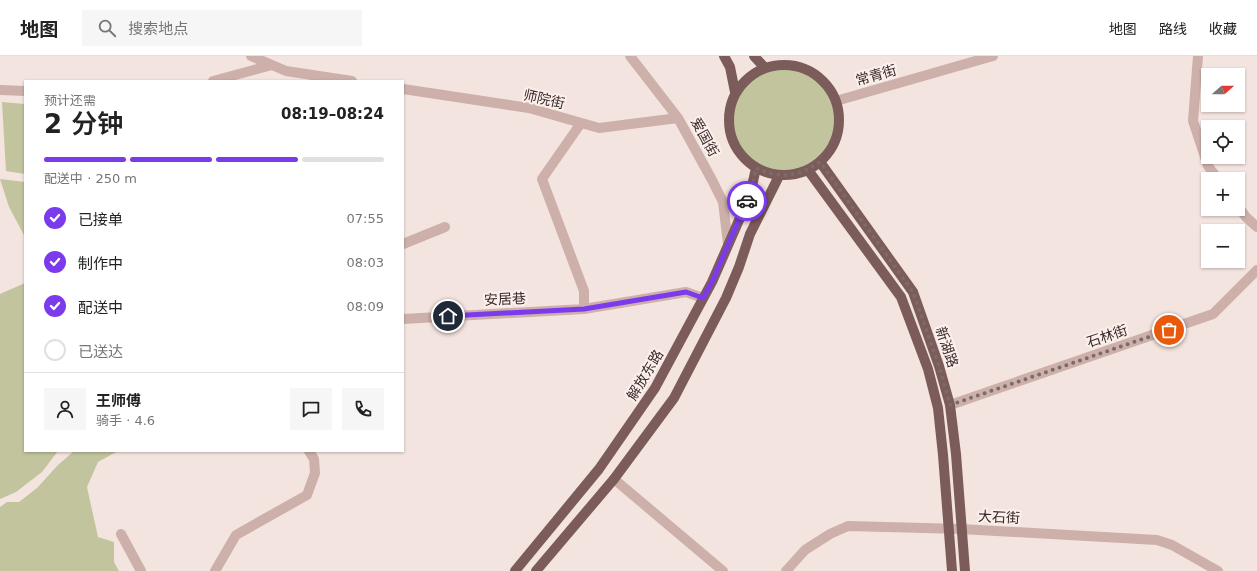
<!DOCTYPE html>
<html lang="zh">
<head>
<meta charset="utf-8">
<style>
  :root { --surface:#fff; --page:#f6f6f6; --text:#222; --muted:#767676; --line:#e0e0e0; --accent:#7c3aed }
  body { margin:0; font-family:"DejaVu Sans","Noto Sans SC",sans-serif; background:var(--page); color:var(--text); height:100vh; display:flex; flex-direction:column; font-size:15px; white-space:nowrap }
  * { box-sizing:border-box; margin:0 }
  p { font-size:13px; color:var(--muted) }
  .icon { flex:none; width:22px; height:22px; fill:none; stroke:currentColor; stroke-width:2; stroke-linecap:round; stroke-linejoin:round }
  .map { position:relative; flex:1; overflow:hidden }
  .details { position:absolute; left:24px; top:24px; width:380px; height:372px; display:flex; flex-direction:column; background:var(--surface); border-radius:0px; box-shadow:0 1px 3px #0004 }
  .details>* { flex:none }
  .needle { width:26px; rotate:69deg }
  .controls { position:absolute; left:1201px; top:12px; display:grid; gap:8px }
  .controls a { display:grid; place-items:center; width:44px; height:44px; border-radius:0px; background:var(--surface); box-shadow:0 1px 3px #0004; font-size:20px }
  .pin { position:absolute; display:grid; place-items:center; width:34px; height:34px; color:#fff; margin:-17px; border:2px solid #fff; border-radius:50%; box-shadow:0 1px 4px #0007 }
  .courier { position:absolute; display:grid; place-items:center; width:40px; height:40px; margin:-20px; border:3px solid #7c3aed; border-radius:50%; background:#fff; color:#222; box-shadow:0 1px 5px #0007 }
  .head em { font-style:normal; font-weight:600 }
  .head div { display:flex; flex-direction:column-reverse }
  .head { display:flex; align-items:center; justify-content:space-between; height:68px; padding:0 20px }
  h1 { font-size:26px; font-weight:600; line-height:30px }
  .bar { display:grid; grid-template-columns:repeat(4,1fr); gap:6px 4px; align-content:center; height:48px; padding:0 20px }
  .bar i { height:5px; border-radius:3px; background:var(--line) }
  .bar .selected { background:var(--accent) }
  .bar p { grid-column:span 4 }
  .line { display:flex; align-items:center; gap:10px; padding:0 20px; border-top:1px solid var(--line) }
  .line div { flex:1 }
  .round { display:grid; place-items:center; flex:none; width:42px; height:42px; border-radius:0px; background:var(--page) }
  ol { padding:0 20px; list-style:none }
  li { display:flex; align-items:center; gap:12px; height:44px }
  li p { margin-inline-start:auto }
  li .icon { padding:4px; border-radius:50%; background:var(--accent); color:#fff; stroke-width:4 }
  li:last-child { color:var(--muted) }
  li i { width:22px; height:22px; border:2px solid var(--line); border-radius:50% }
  header { display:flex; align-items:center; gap:24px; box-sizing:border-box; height:56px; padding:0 20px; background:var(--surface); border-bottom:1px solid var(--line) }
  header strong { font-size:19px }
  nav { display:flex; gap:22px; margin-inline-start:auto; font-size:14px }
  .search { width:280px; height:36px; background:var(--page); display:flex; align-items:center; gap:10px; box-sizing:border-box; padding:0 14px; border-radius:0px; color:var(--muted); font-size:15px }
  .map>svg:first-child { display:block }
  .green { fill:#c2c49e }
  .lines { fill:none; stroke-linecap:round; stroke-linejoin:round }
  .minor { stroke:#cdb0aa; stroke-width:10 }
  .major { stroke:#7c5c5a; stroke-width:10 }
  .done { stroke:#7b6b69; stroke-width:4; stroke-dasharray:0 7.2 }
  .route { stroke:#7c3aed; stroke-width:5 }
  .labels { text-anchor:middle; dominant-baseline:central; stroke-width:4; stroke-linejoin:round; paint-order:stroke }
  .street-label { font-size:14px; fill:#3a2a2a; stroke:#fbf0ec }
</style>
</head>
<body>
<header>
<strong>地图</strong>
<div class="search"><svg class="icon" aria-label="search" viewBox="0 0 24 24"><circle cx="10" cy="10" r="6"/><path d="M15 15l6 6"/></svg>搜索地点</div>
<nav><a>地图</a><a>路线</a><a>收藏</a></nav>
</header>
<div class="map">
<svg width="1257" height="515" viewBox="0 0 1257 515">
  <rect width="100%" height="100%" fill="#f4e4df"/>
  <path class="green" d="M728 64a55 55 0 1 1 110 0a55 55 0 1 1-110 0Z
    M2 46 25 48V118L6 115Z
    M0 123 25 126V181L9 151Z
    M25 227V395H58L42 416 16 436 0 443V238Z
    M74 395H118L98 406 87 431 98 481 114 486V506L119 515H0V451L7 446H19L37 432 58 409Z"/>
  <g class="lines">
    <path class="minor" d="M251 0 286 15 352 25
      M630 0 678 62 712 124 723 146 728 188
      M1198 0 1193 65 1208 110 1218 123
      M213 25 272 9
      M403 33 529 52 599 72 678 62
      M0 34 25 35
      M836 45 993 0
      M581 67 542 123 584 235V253
      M1238 150 1246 161 1257 171
      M403 188 445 171
      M403 263 584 253 686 236 703 242
      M950 349 1213 258 1257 214
      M614 423 723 515
      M121 478 141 515
      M215 515 236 479 307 439 315 417 314 403 309 395
      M786 515 805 494 830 478 848 470 961 473 1157 484 1172 489 1218 515"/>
    <path class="major" d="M724 0 730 11 735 36
      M754 0 765 12
      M729 64a55 55 0 1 1 110 0a55 55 0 1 1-110 0Z
      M820 106 913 236 939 310 950 349 956 398 965 515
      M808 114 901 241 928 313 938 352 943 399 952 515
      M515 515 599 413 655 332 712 226 750 139 756 112
      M536 515 614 423 674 342 726 242 739 211 750 178 779 120"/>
  </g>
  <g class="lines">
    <path class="done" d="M747 145 750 139 756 112C780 123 797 121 820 106L913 236 939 310 950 349 1169 274"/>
    <path class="route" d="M448 260 584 253 686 236 703 242 712 226 747 145"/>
  </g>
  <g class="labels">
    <g class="street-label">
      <text transform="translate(876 19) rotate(-16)">常青街</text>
      <text transform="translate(544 43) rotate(13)">师院街</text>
      <text transform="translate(705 81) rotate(61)">爱国街</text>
      <text transform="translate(505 243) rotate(-3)">安居巷</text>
      <text transform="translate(1107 280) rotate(-19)">石林街</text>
      <text transform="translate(947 291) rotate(71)">新湖路</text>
      <text transform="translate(645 319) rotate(-59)">解放东路</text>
      <text transform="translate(999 461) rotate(3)">大石街</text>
    </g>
  </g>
</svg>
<div class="controls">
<a><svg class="needle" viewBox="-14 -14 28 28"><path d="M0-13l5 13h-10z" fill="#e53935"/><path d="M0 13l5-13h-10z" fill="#767676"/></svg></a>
<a><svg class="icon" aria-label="locate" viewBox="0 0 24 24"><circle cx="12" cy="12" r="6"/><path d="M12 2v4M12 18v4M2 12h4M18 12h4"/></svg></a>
<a>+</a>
<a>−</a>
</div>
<div class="pin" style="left:1169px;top:274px;background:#ea580c"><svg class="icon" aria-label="bag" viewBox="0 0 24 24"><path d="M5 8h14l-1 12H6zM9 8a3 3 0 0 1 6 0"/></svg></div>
<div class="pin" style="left:448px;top:260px;background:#1f2937"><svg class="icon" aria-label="home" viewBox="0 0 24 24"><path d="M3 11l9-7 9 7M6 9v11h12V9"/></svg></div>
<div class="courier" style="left:747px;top:145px"><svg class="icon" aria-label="car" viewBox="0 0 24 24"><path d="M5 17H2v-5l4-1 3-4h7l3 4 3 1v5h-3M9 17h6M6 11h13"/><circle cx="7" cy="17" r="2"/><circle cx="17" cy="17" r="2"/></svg></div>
<section class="details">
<div class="head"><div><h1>2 分钟</h1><p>预计还需</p></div><em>08:19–08:24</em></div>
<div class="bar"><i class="selected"></i><i class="selected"></i><i class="selected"></i><i></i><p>配送中 · 250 m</p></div>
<ol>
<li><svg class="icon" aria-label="check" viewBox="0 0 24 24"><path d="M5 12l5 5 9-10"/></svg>已接单<p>07:55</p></li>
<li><svg class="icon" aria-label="check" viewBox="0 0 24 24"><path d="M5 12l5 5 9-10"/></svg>制作中<p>08:03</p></li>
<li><svg class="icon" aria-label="check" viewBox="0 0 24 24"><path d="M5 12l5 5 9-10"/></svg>配送中<p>08:09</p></li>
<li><i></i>已送达</li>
</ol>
<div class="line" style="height:72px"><a class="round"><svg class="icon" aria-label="person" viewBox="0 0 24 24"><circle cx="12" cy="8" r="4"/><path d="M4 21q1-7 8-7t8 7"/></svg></a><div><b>王师傅</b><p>骑手 · 4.6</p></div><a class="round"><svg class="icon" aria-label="chat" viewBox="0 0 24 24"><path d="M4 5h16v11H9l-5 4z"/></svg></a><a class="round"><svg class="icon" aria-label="phone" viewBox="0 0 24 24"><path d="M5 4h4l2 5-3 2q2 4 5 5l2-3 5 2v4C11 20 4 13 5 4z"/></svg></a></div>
</section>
</div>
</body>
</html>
